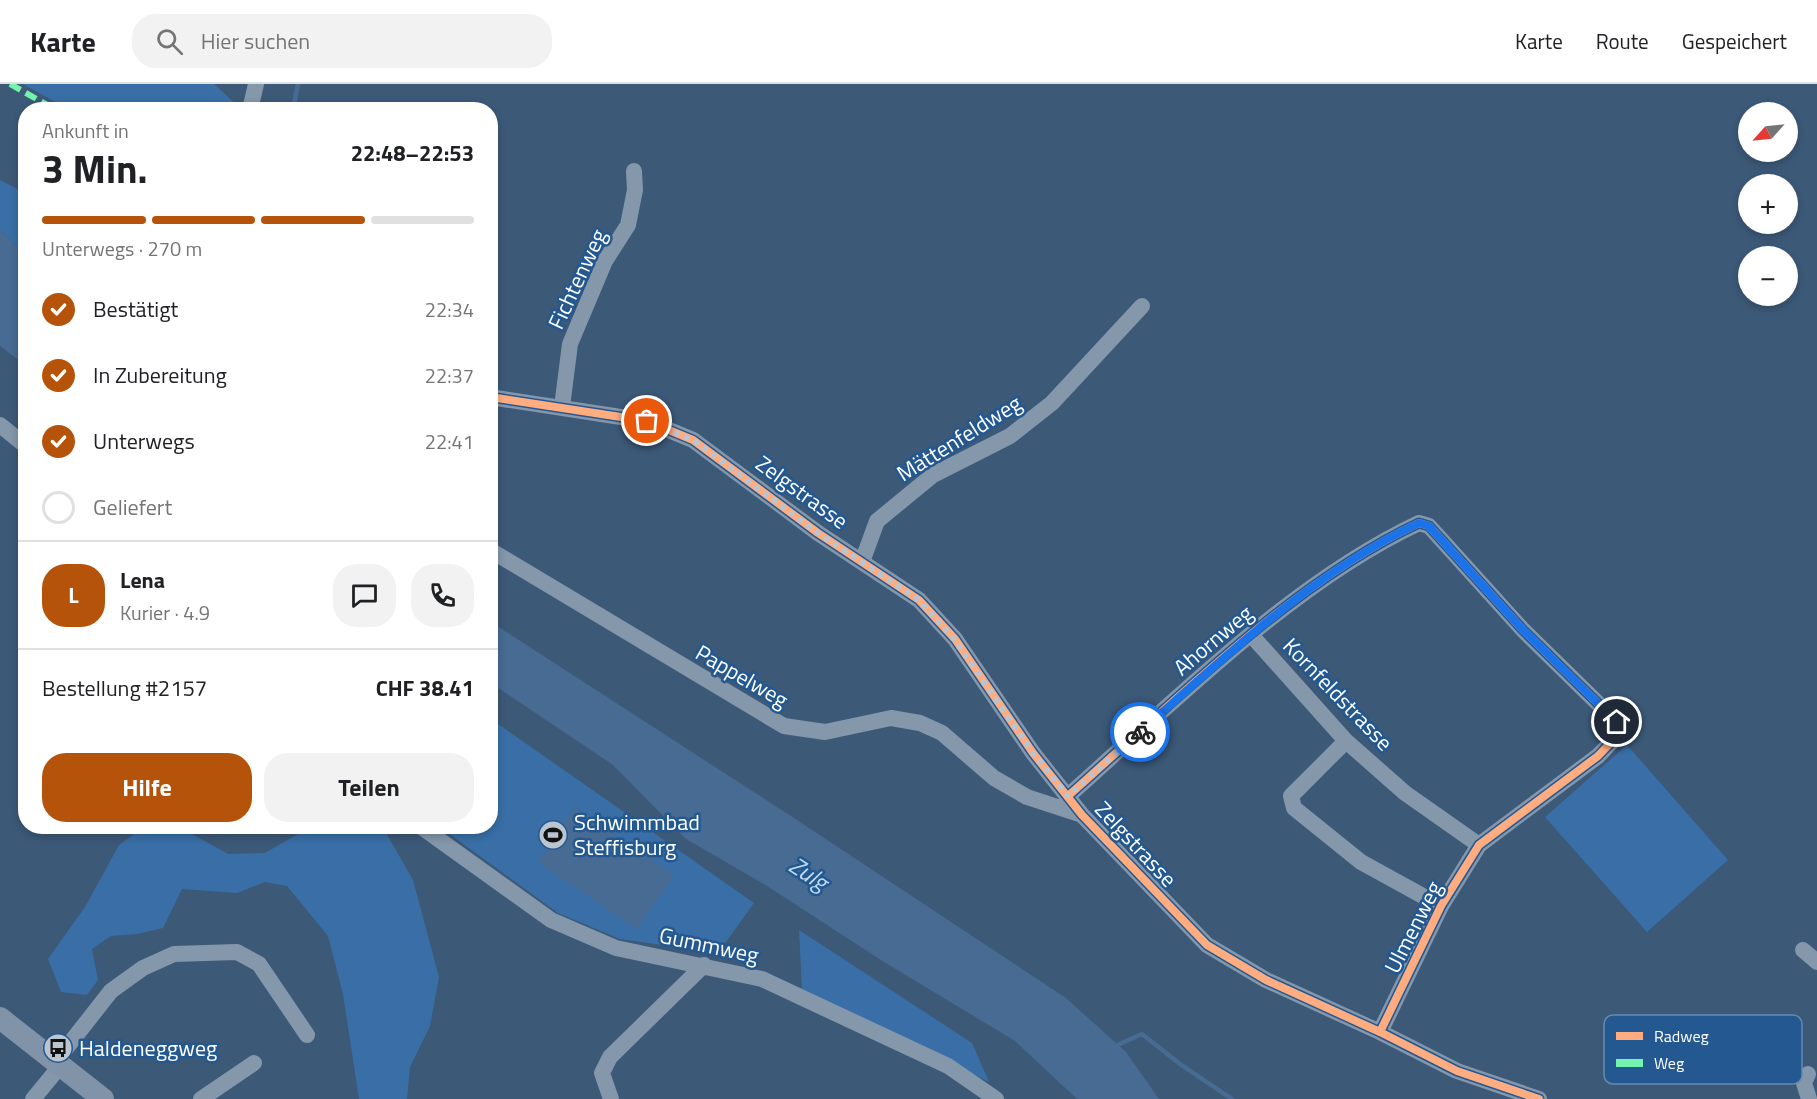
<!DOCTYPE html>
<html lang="de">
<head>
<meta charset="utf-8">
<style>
  :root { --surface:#fff; --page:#f2f2f2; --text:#202124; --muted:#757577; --line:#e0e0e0; --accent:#b45309 }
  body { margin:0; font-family:"Titillium Web",sans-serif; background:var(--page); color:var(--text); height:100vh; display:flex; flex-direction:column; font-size:22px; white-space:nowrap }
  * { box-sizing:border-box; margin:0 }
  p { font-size:20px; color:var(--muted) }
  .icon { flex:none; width:33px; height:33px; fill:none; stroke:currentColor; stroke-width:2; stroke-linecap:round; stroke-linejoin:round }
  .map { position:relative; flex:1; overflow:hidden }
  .details { position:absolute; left:18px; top:18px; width:480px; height:732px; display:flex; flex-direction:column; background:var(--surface); border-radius:24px; box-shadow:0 3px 9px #0003 }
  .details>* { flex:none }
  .needle { width:39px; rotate:243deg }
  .tools { position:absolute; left:1738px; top:18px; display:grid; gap:12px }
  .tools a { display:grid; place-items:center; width:60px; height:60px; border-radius:50%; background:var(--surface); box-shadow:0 3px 9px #0003; font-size:30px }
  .pin { position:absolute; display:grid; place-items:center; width:51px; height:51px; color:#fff; margin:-26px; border:3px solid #fff; border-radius:50%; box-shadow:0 2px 6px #0007 }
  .courier { position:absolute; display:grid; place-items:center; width:60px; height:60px; margin:-30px; border:4px solid #1a73e8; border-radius:50%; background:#fff; color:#222; box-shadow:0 2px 8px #0007 }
  .overview em { font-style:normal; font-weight:700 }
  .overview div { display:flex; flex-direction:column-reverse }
  .overview { display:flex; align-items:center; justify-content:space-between; height:102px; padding:0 24px }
  h1 { font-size:39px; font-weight:700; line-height:45px }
  .bar { display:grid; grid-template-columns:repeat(4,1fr); gap:9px 6px; align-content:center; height:72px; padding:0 24px }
  .bar i { height:8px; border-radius:4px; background:var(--line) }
  .bar .current { background:var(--accent) }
  .bar p { grid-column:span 4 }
  .line { display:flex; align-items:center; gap:15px; padding:0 24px; border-top:2px solid var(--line) }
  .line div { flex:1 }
  .round { display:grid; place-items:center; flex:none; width:63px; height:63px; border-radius:24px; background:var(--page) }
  ol { padding:0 24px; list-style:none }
  li { display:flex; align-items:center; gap:18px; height:66px }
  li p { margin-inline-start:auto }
  li .icon { padding:6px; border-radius:50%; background:var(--accent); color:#fff; stroke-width:4 }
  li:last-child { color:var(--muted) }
  li i { width:33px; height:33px; border:3px solid var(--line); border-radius:50% }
  .button { display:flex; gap:12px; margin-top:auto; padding:12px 24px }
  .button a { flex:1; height:69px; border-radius:24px; background:var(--accent); color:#fff; font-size:24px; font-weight:700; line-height:69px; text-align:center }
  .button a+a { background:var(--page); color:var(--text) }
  header { display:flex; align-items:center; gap:36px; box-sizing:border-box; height:84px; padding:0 30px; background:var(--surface); border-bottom:2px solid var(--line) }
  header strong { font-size:28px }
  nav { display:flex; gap:33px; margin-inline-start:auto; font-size:21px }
  .search { width:420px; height:54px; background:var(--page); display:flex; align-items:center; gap:15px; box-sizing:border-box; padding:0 21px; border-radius:24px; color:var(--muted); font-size:22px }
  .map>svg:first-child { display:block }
  .green { fill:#396fa6 }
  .water { fill:#476b92 }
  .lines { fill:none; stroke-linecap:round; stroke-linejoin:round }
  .stream { stroke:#476b92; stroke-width:4.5 }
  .street { stroke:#8497ab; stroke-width:16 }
  .secondary { stroke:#8093a8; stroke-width:22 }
  .quiet { stroke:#73f3ae; stroke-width:6; stroke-dasharray:12 6; stroke-linecap:butt }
  .cycleway-casing { stroke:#235891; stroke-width:11 }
  .cycleway { stroke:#ffac80; stroke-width:8 }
  .done { stroke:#bbc5d0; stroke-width:6; stroke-dasharray:0 10.8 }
  .route { stroke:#1a73e8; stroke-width:8 }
  .labels { text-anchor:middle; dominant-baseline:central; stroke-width:5; stroke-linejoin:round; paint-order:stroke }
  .street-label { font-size:22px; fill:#fff; stroke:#235891 }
  .poi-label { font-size:22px; fill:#fff; stroke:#235891; text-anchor:start }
  .water-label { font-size:24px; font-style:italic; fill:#c1daf3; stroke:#235891 }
  .key { fill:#235891; stroke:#658ab2; stroke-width:1.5 }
  .key-label { font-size:16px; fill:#fff }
</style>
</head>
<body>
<header>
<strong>Karte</strong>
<div class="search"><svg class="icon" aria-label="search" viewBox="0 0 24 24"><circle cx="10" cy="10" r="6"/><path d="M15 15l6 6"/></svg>Hier suchen</div>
<nav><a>Karte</a><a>Route</a><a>Gespeichert</a></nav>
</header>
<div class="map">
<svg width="1817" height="1015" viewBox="0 0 1817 1015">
  <rect width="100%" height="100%" fill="#3c5978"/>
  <path class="green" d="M23 0H214L241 25H68Z
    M0 96 25 109V169L0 146Z
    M491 635 754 819 718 869 620 855 558 829 440 743 490 742Z
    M1627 661 1728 776 1647 848 1545 733Z
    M382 742 413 796 439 893 430 942 410 983 407 1015H359L343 910 328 852 287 802 265 798 237 809 182 805 163 844 137 850 111 852 92 865 98 896 87 911 61 908 48 875 85 823 119 761 144 743 181 744 228 770 265 769 310 743Z
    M799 846 972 959 989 998 802 905Z"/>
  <path class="water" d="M0 146 25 169V281L0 262Z
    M491 538 794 734 1066 914 1126 968 1159 1015H1077L1015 957 884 878 767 802 686 755 613 681 491 599Z
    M575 723 674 791 637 845 538 778Z"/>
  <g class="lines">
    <path class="stream" d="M293 26 298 0
      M1113 963 1142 950 1180 980 1232 1015"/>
    <path class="street" d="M250 26 256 0
      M490 313 647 337 693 356 818 449 919 516 955 555 1033 669 1082 731 1207 861 1266 896 1380 948 1457 987 1539 1015
      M562 323 570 260 605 177 628 141 635 106 634 87
      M0 341 26 362
      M490 466 784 642 825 648 891 634 920 639 942 649 994 694 1027 713 1082 731
      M862 478 877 437 933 391 1010 352 1052 319 1142 222
      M1252 552 1346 657 1405 709 1479 761
      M1346 657 1291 712 1294 724 1361 778 1441 822
      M1068 712C1173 619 1293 498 1419 439L1429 442 1523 546 1617 638 1618 651 1598 672 1479 761 1441 822 1380 948
      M420 742 551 836 616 864 762 895 948 982 996 1015
      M1803 866 1817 878
      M56 977 111 907 143 884 174 870 237 868 259 880 307 951
      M1808 990 1804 999 1809 1015
      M33 1015 61 981
      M201 1015 254 979
      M611 1015 602 989 610 973 704 881"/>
    <path class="secondary" d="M0 934 103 1015"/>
    <path class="quiet" d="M10 0 56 26"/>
    <g class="cycleway-casing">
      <path id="cycleway" d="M490 313 647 337 693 356 818 449 919 516 955 555 1033 669 1082 731 1207 861 1266 896 1380 948 1457 987 1539 1015
        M1068 712C1173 619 1293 498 1419 439L1429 442 1523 546 1617 638 1618 651 1598 672 1479 761 1441 822 1380 948"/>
    </g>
    <use href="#cycleway" class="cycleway"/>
  </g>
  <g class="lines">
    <path class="done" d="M647 337 693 356 818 449 919 516 954 555 1033 669 1068 712 1140 648"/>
    <path class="route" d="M1140 648C1226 572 1314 488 1419 439L1429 442 1523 546 1617 638"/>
  </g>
  <defs>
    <g id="stadium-disc" transform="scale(1.5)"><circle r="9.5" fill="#bbc5d0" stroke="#235891"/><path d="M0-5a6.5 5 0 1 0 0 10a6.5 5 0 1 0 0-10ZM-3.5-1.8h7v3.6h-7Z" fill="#111"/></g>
    <g id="bus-disc" transform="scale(1.5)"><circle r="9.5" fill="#bbc5d0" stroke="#235891"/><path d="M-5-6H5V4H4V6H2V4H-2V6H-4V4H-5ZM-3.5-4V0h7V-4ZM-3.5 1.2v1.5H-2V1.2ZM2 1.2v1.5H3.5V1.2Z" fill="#111"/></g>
  </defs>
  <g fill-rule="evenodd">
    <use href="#stadium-disc" x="553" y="751"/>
    <use href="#bus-disc" x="58" y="964"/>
  </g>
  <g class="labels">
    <g class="street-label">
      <text transform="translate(577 195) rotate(-65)">Fichtenweg</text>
      <text transform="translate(959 354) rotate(-32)">Mättenfeldweg</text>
      <text transform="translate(802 408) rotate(36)">Zelgstrasse</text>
      <text transform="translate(1213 556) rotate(-40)">Ahornweg</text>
      <text transform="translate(742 592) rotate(30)">Pappelweg</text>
      <text transform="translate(1338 610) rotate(46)">Kornfeldstrasse</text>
      <text transform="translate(1136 760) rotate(47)">Zelgstrasse</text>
      <text transform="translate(1413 843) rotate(-63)">Ulmenweg</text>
      <text transform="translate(709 861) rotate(12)">Gummweg</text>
    </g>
    <g class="poi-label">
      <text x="574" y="738">Schwimmbad<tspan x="574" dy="25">Steffisburg</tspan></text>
      <text x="79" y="964">Haldeneggweg</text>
    </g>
    <g class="water-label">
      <text transform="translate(809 789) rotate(33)">Zulg</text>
    </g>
  </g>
  <rect x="1604" y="931" width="198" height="69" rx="9" class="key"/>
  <rect x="1616" y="948" width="27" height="8" fill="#ffac80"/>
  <rect x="1616" y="975" width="27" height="8" fill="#73f3ae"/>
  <g class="key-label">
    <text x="1654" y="958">Radweg</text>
    <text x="1654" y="985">Weg</text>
  </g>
</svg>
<div class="tools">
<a><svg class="needle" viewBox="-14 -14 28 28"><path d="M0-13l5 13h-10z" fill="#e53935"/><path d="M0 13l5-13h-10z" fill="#757577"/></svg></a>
<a>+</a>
<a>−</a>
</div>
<div class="pin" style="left:647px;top:337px;background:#ea580c"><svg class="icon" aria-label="bag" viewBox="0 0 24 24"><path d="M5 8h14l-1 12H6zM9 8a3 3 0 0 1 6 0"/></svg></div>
<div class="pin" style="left:1617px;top:638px;background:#1f2937"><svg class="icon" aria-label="home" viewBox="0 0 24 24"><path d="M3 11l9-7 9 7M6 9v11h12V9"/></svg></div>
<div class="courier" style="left:1140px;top:648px"><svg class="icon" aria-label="bike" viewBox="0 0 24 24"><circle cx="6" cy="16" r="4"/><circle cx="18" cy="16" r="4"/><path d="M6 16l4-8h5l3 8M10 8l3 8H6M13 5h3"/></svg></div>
<section class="details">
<div class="overview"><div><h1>3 Min.</h1><p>Ankunft in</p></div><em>22:48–22:53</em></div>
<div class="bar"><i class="current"></i><i class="current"></i><i class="current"></i><i></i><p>Unterwegs · 270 m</p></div>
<ol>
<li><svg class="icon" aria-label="check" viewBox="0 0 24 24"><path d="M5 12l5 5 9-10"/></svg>Bestätigt<p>22:34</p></li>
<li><svg class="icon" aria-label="check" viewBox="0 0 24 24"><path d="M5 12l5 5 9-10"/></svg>In Zubereitung<p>22:37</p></li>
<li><svg class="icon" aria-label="check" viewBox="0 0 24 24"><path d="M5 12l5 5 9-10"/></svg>Unterwegs<p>22:41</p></li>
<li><i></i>Geliefert</li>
</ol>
<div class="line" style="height:108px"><b class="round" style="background:var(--accent);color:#fff">L</b><div><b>Lena</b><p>Kurier · 4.9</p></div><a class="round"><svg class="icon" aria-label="chat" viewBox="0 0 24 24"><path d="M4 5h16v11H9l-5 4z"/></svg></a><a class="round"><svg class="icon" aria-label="phone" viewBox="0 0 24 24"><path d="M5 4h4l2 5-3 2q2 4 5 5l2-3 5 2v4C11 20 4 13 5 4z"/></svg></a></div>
<div class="line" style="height:78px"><div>Bestellung #2157</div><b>CHF 38.41</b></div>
<div class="button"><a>Hilfe</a><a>Teilen</a></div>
</section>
</div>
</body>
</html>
